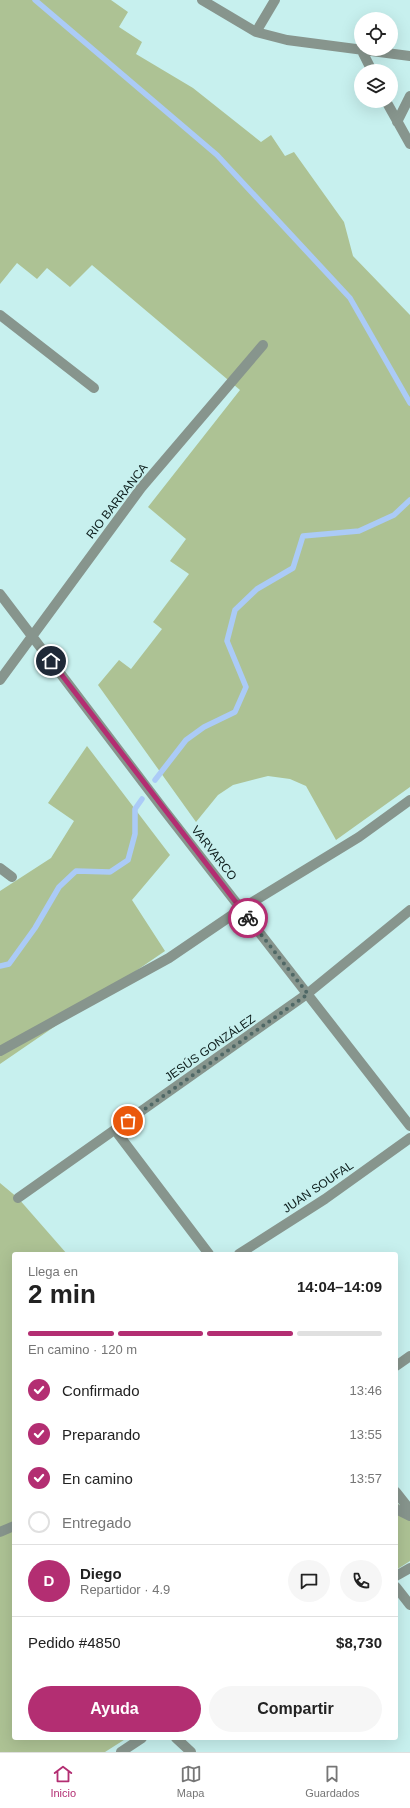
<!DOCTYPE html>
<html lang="es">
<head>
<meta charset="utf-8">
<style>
  :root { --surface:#fff; --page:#f6f6f6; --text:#222; --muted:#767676; --line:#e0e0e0; --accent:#b32e72 }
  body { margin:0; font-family:Helvetica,sans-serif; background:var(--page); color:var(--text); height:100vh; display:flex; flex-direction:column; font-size:15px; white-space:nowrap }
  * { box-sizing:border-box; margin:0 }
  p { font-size:13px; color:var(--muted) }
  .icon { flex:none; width:22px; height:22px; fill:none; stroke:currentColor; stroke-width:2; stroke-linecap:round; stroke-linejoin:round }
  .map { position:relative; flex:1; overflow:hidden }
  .sheet { position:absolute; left:12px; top:1252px; width:386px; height:488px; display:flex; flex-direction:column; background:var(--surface); border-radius:4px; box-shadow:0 4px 16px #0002 }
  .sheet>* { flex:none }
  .controls { position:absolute; left:354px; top:12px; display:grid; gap:8px }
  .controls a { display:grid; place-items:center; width:44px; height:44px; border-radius:50%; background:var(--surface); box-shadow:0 4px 16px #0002; font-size:20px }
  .pin { position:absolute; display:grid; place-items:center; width:34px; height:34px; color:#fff; margin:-17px; border:2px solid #fff; border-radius:50%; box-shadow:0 1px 4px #0007 }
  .courier { position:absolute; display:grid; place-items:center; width:40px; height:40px; margin:-20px; border:3px solid #b32e72; border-radius:50%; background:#fff; color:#222; box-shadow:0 1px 5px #0007 }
  .summary em { font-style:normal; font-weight:800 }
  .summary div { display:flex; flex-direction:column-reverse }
  .summary { display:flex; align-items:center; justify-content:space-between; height:68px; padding:0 16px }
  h1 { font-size:26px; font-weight:800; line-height:30px }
  .bar { display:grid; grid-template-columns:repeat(4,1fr); gap:6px 4px; align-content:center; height:48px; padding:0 16px }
  .bar i { height:5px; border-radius:3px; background:var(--line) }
  .bar .on { background:var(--accent) }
  .bar p { grid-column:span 4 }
  .line { display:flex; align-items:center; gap:10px; padding:0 16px; border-top:1px solid var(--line) }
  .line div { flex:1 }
  .round { display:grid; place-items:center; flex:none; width:42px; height:42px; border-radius:21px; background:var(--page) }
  ol { padding:0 16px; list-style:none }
  li { display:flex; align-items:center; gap:12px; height:44px }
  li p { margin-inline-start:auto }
  li .icon { padding:4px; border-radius:50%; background:var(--accent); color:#fff; stroke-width:4 }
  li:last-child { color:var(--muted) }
  li i { width:22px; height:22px; border:2px solid var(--line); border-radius:50% }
  .button { display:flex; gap:8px; margin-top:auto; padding:8px 16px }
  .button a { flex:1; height:46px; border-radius:24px; background:var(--accent); color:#fff; font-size:16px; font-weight:800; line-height:46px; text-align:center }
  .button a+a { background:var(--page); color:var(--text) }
  .menu { display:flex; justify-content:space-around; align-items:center; height:56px; border-top:1px solid var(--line); background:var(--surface); font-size:11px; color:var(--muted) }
  .menu a { display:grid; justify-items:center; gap:2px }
  .menu .on { color:var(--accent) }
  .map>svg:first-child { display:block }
  .green { fill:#adc294 }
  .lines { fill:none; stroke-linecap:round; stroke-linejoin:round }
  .stream { stroke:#abcbf7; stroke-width:5.5 }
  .minor { stroke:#87958d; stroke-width:10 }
  .done { stroke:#4f6866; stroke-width:4; stroke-dasharray:0 7.2 }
  .route { stroke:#b32e72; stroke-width:5 }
  .labels { text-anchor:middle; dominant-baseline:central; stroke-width:4; stroke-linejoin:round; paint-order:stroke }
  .street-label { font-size:12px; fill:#0e1e1d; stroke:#c7f0ee }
</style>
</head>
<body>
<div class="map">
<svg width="410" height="1752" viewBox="0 0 410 1752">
  <rect width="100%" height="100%" fill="#c7f0ee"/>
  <path class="green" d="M0 0H111L128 12 119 27 142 42 136 54 193 88 261 142 271 135 285 156 294 152 344 222 353 256 410 315V787L336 840 306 786 290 779 268 776 233 785 218 795 196 822 98 685 119 660 131 669 162 629 153 622 189 574 170 561 186 539 148 507 240 390 92 265 70 287 47 268 37 279 17 263 0 284Z
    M87 746 170 855 132 900 165 951 0 1064V891L51 858 74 821 48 803Z
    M0 1183 18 1198 67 1254H14V1738H127L105 1752H0Z
    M396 1501 410 1518V1561L396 1570Z"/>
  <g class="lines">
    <path class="stream" d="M35 0 217 155 350 298 410 403
      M155 780 186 740 204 727 235 712 246 687 227 641 235 610 257 589 293 568 303 536 359 531 394 515 410 500
      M0 966 9 964 35 928 59 887 76 871 110 872 128 860 135 834V809L142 799"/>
    <path class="minor" d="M202 0 256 32 287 40 410 56
      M256 32 275 0
      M361 49 372 71
      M386 101 410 144
      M397 122 410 96
      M0 315 94 388
      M0 594 164 810 410 1126
      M0 680 141 488 263 345
      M0 868 12 877
      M0 1051 169 958 241 909 359 837 410 800
      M115 1130 209 1254
      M18 1198 307 994 410 910
      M239 1254 325 1199 410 1138
      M396 1366 410 1356
      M396 1492 410 1510
      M396 1509 410 1516
      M0 1532 14 1526
      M396 1576 410 1568
      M396 1587 410 1605
      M176 1738 191 1752
      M121 1752 142 1738"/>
  </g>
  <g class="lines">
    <path class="done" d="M128 1121 308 994 248 918"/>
    <path class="route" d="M51 661 248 918"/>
  </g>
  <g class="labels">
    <g class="street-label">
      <text transform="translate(117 501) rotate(-52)">RIO BARRANCA</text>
      <text transform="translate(214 853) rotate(52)">VARVARCO</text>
      <text transform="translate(210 1048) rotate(-35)">JESÚS GONZÁLEZ</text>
      <text transform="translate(318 1187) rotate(-34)">JUAN SOUFAL</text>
    </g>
  </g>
</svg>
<div class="controls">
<a><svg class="icon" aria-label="locate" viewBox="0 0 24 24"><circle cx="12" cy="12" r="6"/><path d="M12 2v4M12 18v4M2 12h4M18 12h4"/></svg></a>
<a><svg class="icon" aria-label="layers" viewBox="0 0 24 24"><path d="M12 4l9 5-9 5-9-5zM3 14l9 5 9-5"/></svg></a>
</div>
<div class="pin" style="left:128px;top:1121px;background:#ea580c"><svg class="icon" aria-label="bag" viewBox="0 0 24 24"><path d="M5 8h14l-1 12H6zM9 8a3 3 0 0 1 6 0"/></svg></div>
<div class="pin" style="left:51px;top:661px;background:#1f2937"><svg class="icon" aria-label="home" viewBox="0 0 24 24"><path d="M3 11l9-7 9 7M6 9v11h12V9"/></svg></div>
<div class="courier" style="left:248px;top:918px"><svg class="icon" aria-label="bike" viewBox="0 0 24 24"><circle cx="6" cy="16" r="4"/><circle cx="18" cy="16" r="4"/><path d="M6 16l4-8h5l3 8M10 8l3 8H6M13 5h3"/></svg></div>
<section class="sheet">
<div class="summary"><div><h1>2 min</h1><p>Llega en</p></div><em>14:04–14:09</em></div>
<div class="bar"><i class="on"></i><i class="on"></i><i class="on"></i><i></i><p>En camino · 120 m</p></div>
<ol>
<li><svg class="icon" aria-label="check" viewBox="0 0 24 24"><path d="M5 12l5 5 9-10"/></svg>Confirmado<p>13:46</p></li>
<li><svg class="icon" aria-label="check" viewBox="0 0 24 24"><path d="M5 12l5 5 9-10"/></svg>Preparando<p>13:55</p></li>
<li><svg class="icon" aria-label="check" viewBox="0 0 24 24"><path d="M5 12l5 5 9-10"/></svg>En camino<p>13:57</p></li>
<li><i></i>Entregado</li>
</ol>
<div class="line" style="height:72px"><b class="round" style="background:var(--accent);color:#fff">D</b><div><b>Diego</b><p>Repartidor · 4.9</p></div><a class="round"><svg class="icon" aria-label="chat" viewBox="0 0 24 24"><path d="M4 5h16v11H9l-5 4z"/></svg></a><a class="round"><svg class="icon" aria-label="phone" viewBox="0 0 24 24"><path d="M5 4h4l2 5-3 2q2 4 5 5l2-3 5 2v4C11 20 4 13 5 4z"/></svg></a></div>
<div class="line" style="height:52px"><div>Pedido #4850</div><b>$8,730</b></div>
<div class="button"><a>Ayuda</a><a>Compartir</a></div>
</section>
</div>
<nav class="menu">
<a class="on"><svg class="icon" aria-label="home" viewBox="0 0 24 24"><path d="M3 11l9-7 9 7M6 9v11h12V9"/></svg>Inicio</a>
<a><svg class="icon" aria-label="map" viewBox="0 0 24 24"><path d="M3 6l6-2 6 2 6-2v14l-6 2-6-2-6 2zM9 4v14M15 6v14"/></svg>Mapa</a>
<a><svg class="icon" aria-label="saved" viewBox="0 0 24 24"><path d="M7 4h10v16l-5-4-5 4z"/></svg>Guardados</a>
</nav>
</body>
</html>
